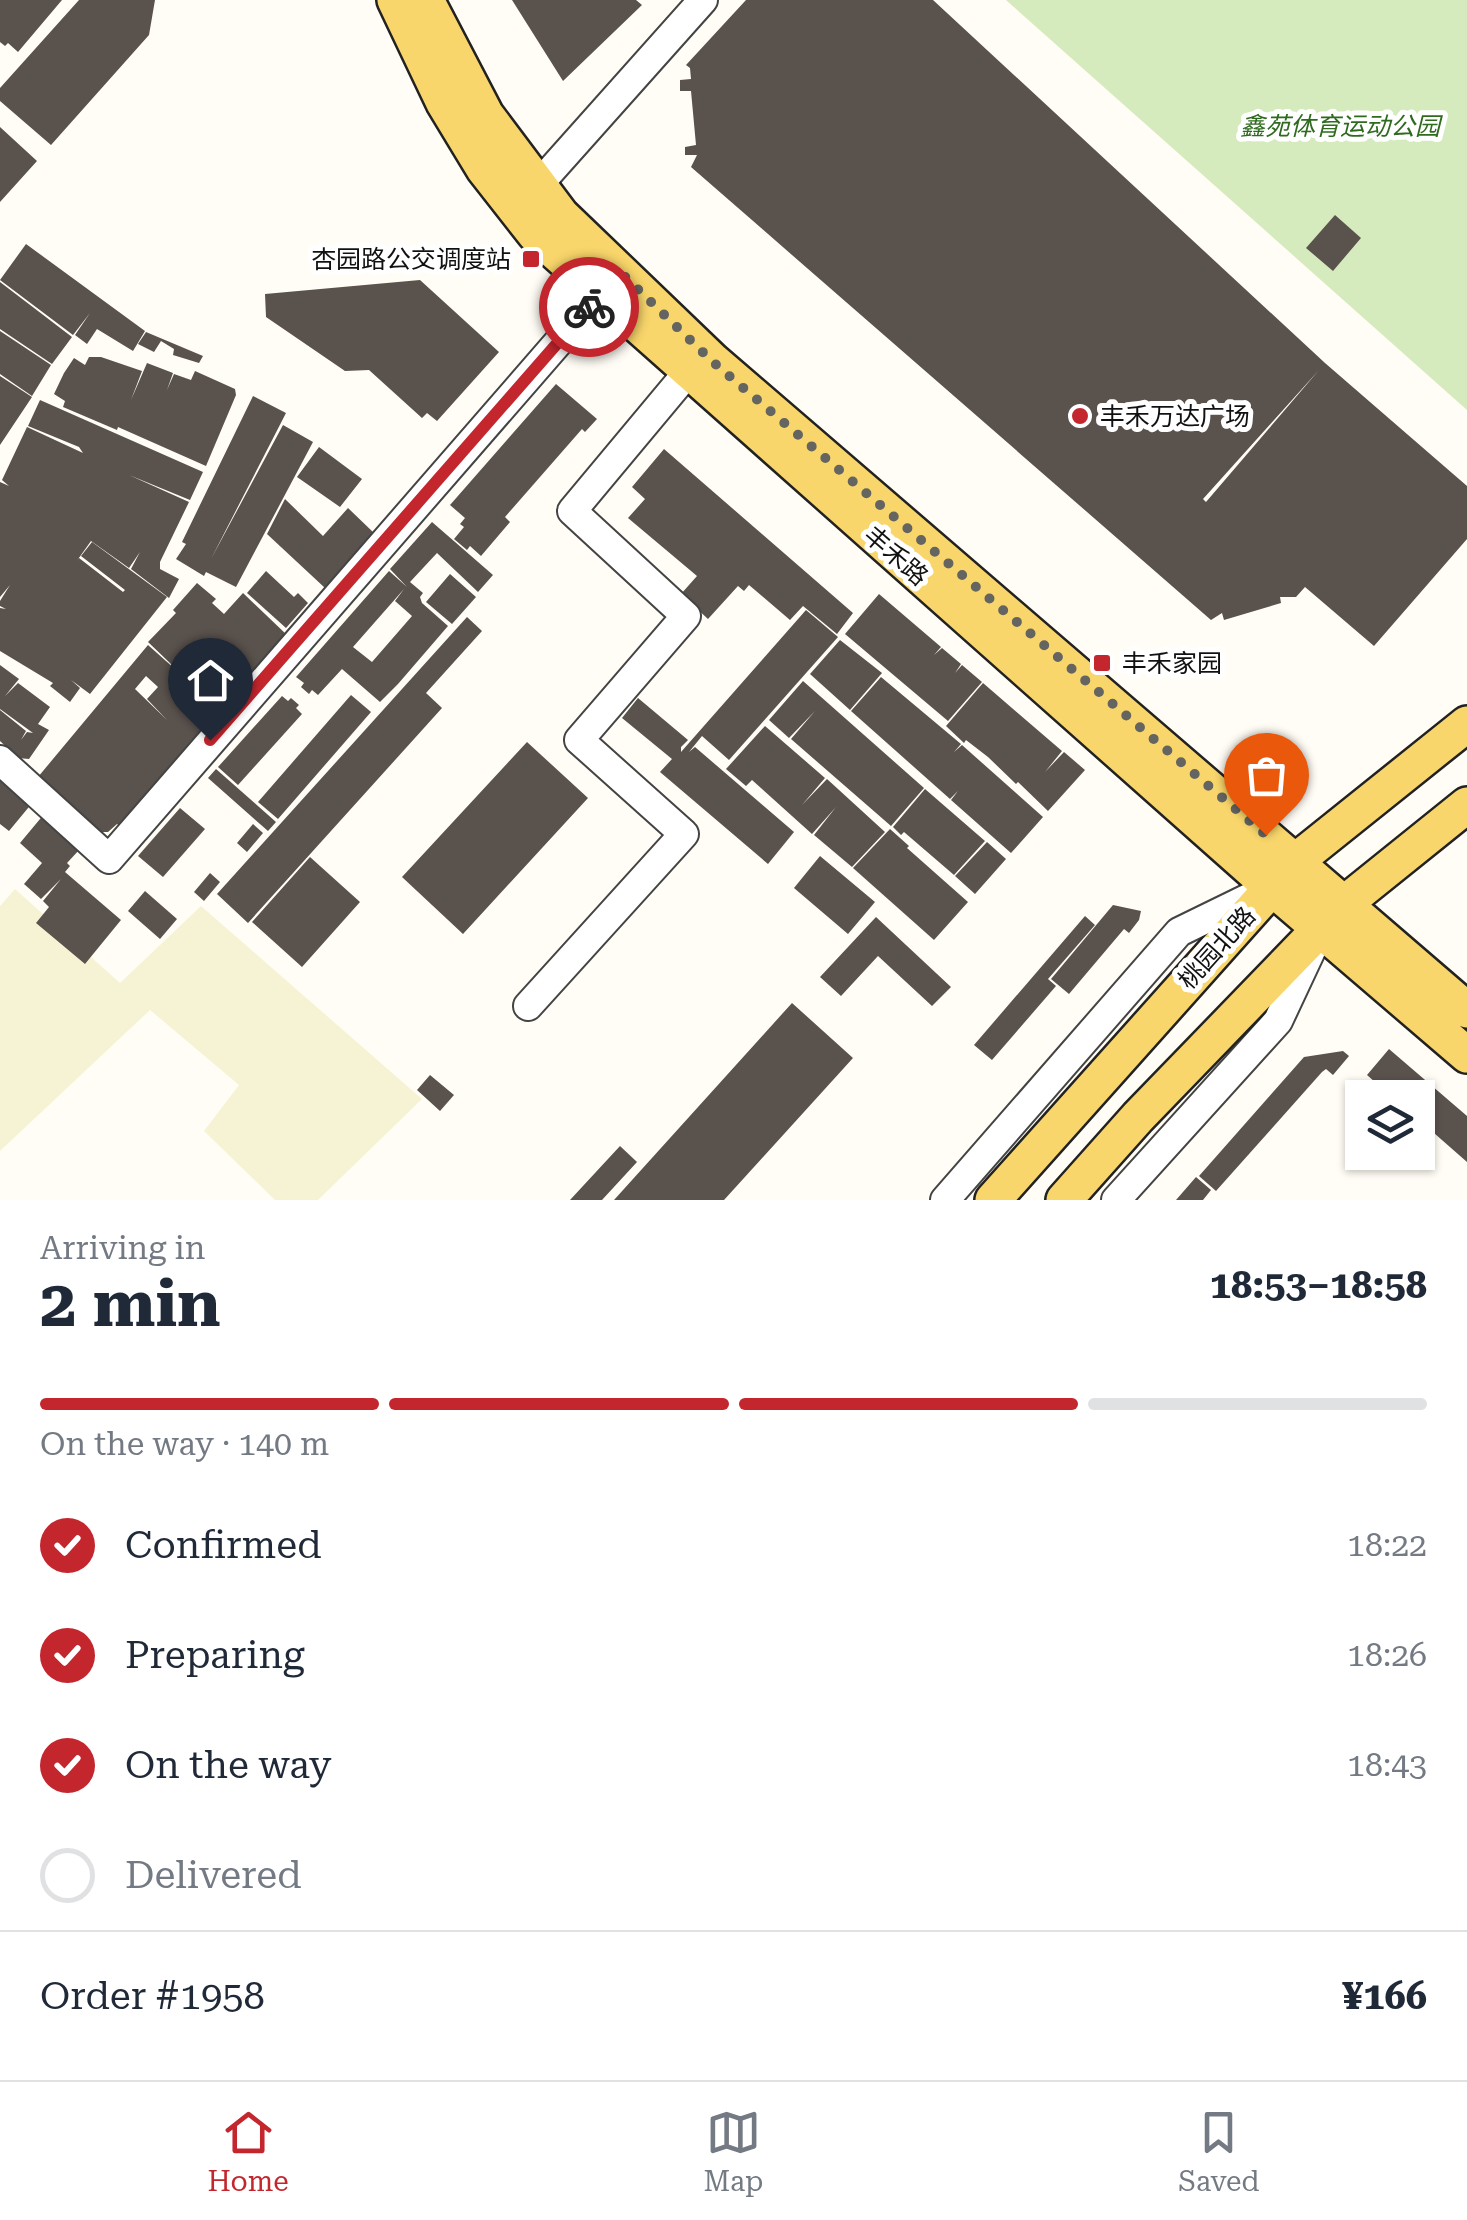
<!DOCTYPE html>
<html lang="en">
<head>
<meta charset="utf-8">
<style>
  :root { --surface:#fff; --page:#f6f6f7; --text:#1f2937; --muted:#747a83; --line:#e0e1e3; --accent:#c4262e }
  body { margin:0; font-family:"Roboto Serif","Noto Sans SC",serif; background:var(--page); color:var(--text); height:100vh; display:flex; flex-direction:column; font-size:38px; white-space:nowrap }
  * { box-sizing:border-box; margin:0 }
  p { font-size:32px; color:var(--muted) }
  .icon { flex:none; width:55px; height:55px; fill:none; stroke:currentColor; stroke-width:2; stroke-linecap:round; stroke-linejoin:round }
  .map { position:relative; height:1200px; overflow:hidden }
  .panel { display:flex; flex-direction:column; background:var(--surface); flex:1 }
  .panel>* { flex:none }
  .buttons { position:absolute; left:1345px; top:1080px; display:grid; gap:20px }
  .buttons a { display:grid; place-items:center; width:90px; height:90px; border-radius:0px; background:var(--surface); box-shadow:0 2px 8px #0004; font-size:50px }
  .pin { position:absolute; display:grid; place-items:center; width:85px; height:85px; color:#fff; margin:-102px -42px; border-radius:50% 50% 50% 0; rotate:-45deg; box-shadow:0 0 10px #0007 }
  .pin .icon { rotate:45deg }
  .courier { position:absolute; display:grid; place-items:center; width:100px; height:100px; margin:-50px; border:8px solid #c4262e; border-radius:50%; background:#fff; color:#222; box-shadow:0 2px 12px #0007 }
  .head em { font-style:normal; font-weight:700 }
  .head div { display:flex; flex-direction:column-reverse }
  .head { display:flex; align-items:center; justify-content:space-between; height:170px; padding:0 40px }
  h1 { font-size:65px; font-weight:700; line-height:75px }
  .bar { display:grid; grid-template-columns:repeat(4,1fr); gap:15px 10px; align-content:center; height:120px; padding:0 40px }
  .bar i { height:12px; border-radius:8px; background:var(--line) }
  .bar .current { background:var(--accent) }
  .bar p { grid-column:span 4 }
  .line { display:flex; align-items:center; gap:25px; padding:0 40px; border-top:2px solid var(--line) }
  .line div { flex:1 }
  ol { padding:0 40px; list-style:none }
  li { display:flex; align-items:center; gap:30px; height:110px }
  li p { margin-inline-start:auto }
  li .icon { padding:10px; border-radius:50%; background:var(--accent); color:#fff; stroke-width:4 }
  li:last-child { color:var(--muted) }
  li i { width:55px; height:55px; border:5px solid var(--line); border-radius:50% }
  .tabs { display:flex; justify-content:space-around; align-items:center; height:140px; border-top:2px solid var(--line); background:var(--surface); font-size:28px; color:var(--muted) }
  .tabs a { display:grid; justify-items:center; gap:5px }
  .tabs .current { color:var(--accent) }
  .map>svg:first-child { display:block }
  .farmland { fill:#f6f3d4 }
  .green { fill:#d5ebbd }
  .building { fill:#5a524d; fill-rule:evenodd }
  .lines { fill:none; stroke-linecap:round; stroke-linejoin:round }
  .minor-casing { stroke:#444; stroke-width:32 }
  .major-casing { stroke:#222; stroke-width:40 }
  .minor { stroke:#fff; stroke-width:28 }
  .major { stroke:#f9d66b; stroke-width:35 }
  .done { stroke:#646461; stroke-width:10; stroke-dasharray:0 18 }
  .route { stroke:#c4262e; stroke-width:12 }
  .poi-dot { fill:#c4262e; stroke:#fff; stroke-width:4 }
  .labels { text-anchor:middle; dominant-baseline:central; stroke-width:10; stroke-linejoin:round; paint-order:stroke }
  .park-label { font-size:25px; font-style:italic; fill:#2f6b1f; stroke:#fff }
  .poi-label { font-size:25px; fill:#111; stroke:#fff; text-anchor:start }
  .street-label { font-size:25px; fill:#111; stroke:#fff }
</style>
</head>
<body>
<div class="map">
<svg width="1467" height="1200" viewBox="0 0 1467 1200">
  <rect width="100%" height="100%" fill="#fffdf5"/>
  <path class="farmland" d="M15 889 120 983 201 906 422 1099 318 1200H275L204 1131 239 1085 150 1010 0 1151V906Z"/>
  <path class="green" d="M1006 0H1467V410Z"/>
  <path class="building" d="M0 0H62L18 52 8 43 5 46 0 42Z
    M79 0H155L149 35 51 145 0 101V88Z
    M512 0H636L642 5 563 81Z
    M746 0H933L1325 363 1467 486V539L1374 646 1305 587 1296 597H1280L1281 603 1224 620 1222 613 1211 620 691 167 697 155H685V147L696 145 691 91H680V80L691 79 690 68 686 65ZM1319 370 1206 502 1203 499Z
    M0 127 37 161 0 202Z
    M1335 215 1361 238 1333 271 1306 248Z
    M26 244 145 331 133 351 97 329 87 344 75 335 90 313 73 335 0 280Z
    M420 280 499 352 437 421 427 413 422 418 369 370 345 371 266 317 265 294Z
    M0 282 72 337 52 364 0 329Z
    M0 331 51 365 32 396 0 374Z
    M146 332 203 356 199 363 173 355 174 349 161 341 154 352 138 344Z
    M89 357H101L142 371 131 400 147 363 173 373 167 390 174 374 191 380 195 371 235 389 236 395 206 466 118 427 117 430 63 407 65 401 54 394 64 373 74 358 85 365Z
    M0 376 32 397 0 445Z
    M556 384 597 419 585 432 582 429 505 517 510 522 481 556 470 546 467 550 454 539 464 527 460 524 465 518 450 505Z
    M253 396 286 413 211 559 283 425 313 442 236 587 206 572 204 576 176 559 186 544 182 542Z
    M40 400 203 472 190 500 129 475 189 502 160 562V569L179 579 169 598 131 569 140 552 129 568 91 541 76 562 79 558 123 592 125 590 81 556 92 542 167 597 90 694 71 680 80 688 70 702 50 686 53 683 0 651V608L6 609 0 606V601L10 585 0 597V482L9 486 2 480 27 427 83 453 79 447 28 426Z
    M319 447 362 479 340 507 297 477Z
    M664 449 853 613 837 634 803 606 790 620 749 585 744 591 738 586 708 619 681 594 697 576 628 518 645 499 632 487Z
    M285 499 323 536 348 508 374 533 325 588 267 534Z
    M432 522 493 575 478 592 437 553 410 582 423 593 420 597 422 603 448 626 398 684 380 702 342 669 318 695 312 690 309 694 301 687 304 683 296 677 389 571 407 587 390 569ZM404 589 395 601 412 616 372 662 353 647Z
    M266 571 294 597 298 593 308 603 286 628 247 593Z
    M450 574 476 597 452 624 426 602Z
    M197 583 216 599 212 603 224 614 243 593 288 636 154 784 137 806 139 809 122 828 117 824 108 832H100L38 777 148 645 194 686 148 642 176 613 173 610ZM146 676 158 687 147 699 167 720 135 689Z
    M879 594 941 647 934 655 942 648 961 664 955 673 962 665 982 682 948 721 845 634Z
    M806 610 838 637 729 760 702 736 689 752 695 747 794 832 768 864 660 772 672 759 622 718 638 698 688 740 681 747V752Z
    M467 617 482 631 426 693 442 708 248 923 217 894Z
    M840 640 882 673 850 710 810 674Z
    M0 665 19 679 5 696 18 683 50 707 38 724 49 730 29 759 18 758 0 741V710L26 731 21 740 27 732 33 733 0 709Z
    M881 677 961 744 954 752 962 745 1043 817 1011 853 951 800 958 791 950 799 851 711Z
    M803 681 924 788 891 826 791 739 815 711 789 738 769 720Z
    M983 683 1062 751 1045 772 1064 752 1085 770 1048 811 1018 782 1016 784 988 757 966 740 964 743 946 726Z
    M351 695 371 712 278 819 258 802Z
    M282 696 288 701 291 698 299 705 296 708 302 714 238 785 218 767Z
    M765 726 825 778 802 805 827 779 885 832 852 867 814 835 836 807 812 834 752 780 746 786 726 769Z
    M527 742 588 798 463 934 402 877Z
    M216 769 276 822 268 831 208 778Z
    M0 772 33 802 9 831 0 824Z
    M925 789 985 841 954 875 904 832 901 835 893 827Z
    M180 808 205 829 163 877 138 856Z
    M45 813 80 849 67 863 70 866 65 872 121 920 85 964 36 923 49 907 43 901 61 879 41 899 24 884 42 863 20 843Z
    M253 824 263 833 247 852 237 843Z
    M890 829 909 846 907 848 968 902 934 940 853 868Z
    M987 842 1006 859 975 894 955 876Z
    M820 856 875 902 848 934 794 888Z
    M310 857 360 902 302 967 252 922Z
    M210 873 220 882 204 901 194 892Z
    M145 891 177 919 160 939 128 911Z
    M1113 905 1141 911 1139 920 1129 933 1124 929 1069 994 1051 979Z
    M1085 916 1095 925 1048 979 1056 986 992 1060 974 1045Z
    M876 917 951 987 932 1006 878 956 841 996 820 977Z
    M792 1003 853 1058 724 1200H614Z
    M1389 1049 1467 1116V1162L1418 1119V1098H1393L1367 1075Z
    M1343 1051 1349 1056 1333 1075 1326 1069 1322 1072 1216 1191 1199 1176 1304 1057Z
    M430 1075 454 1095 440 1111 417 1090Z
    M1363 1083 1380 1098H1362V1113L1348 1100Z
    M620 1146 637 1162 602 1200H570Z
    M1196 1177 1211 1190 1203 1200H1176Z"/>
  <g class="lines">
    <g class="minor-casing">
      <path id="minor" d="M538 185 703 0
        M0 760 109 859 615 277
        M528 1006 684 834 579 740 686 616 572 511 688 372
        M945 1200 1179 932 1265 890
        M1116 1200 1278 1021 1315 942"/>
    </g>
    <g class="major-casing">
      <path id="major" d="M395 0 444 103 484 169 535 234 1271 887 1467 1055
        M426 0 486 115 561 215 713 361 1467 1010
        M993 1200 1296 861 1467 724
        M1064 1200 1138 1117 1344 904 1467 805"/>
    </g>
    <use href="#minor" class="minor"/>
    <use href="#major" class="major"/>
  </g>
  <g class="lines">
    <path class="done" d="M589 307 620 272 713 362 1266 835"/>
    <path class="route" d="M210 740 589 307"/>
  </g>
  <g class="poi-dot">
    <rect x="521" y="249" width="20" height="20" rx="5"/>
    <circle cx="1080" cy="416" r="10"/>
    <rect x="1092" y="653" width="20" height="20" rx="5"/>
  </g>
  <g class="labels">
    <g class="park-label">
      <text x="1340" y="126">鑫苑体育运动公园</text>
    </g>
    <g class="poi-label">
      <text x="511" y="259" text-anchor="end">杏园路公交调度站</text>
      <text x="1100" y="416">丰禾万达广场</text>
      <text x="1122" y="663">丰禾家园</text>
    </g>
    <g class="street-label">
      <text transform="translate(896 556) rotate(41)">丰禾路</text>
      <text transform="translate(1217 948) rotate(-48)">桃园北路</text>
    </g>
  </g>
</svg>
<div class="buttons">
<a><svg class="icon" aria-label="layers" viewBox="0 0 24 24"><path d="M12 4l9 5-9 5-9-5zM3 14l9 5 9-5"/></svg></a>
</div>
<div class="pin" style="left:1266px;top:835px;background:#ea580c"><svg class="icon" aria-label="bag" viewBox="0 0 24 24"><path d="M5 8h14l-1 12H6zM9 8a3 3 0 0 1 6 0"/></svg></div>
<div class="pin" style="left:210px;top:740px;background:#1f2937"><svg class="icon" aria-label="home" viewBox="0 0 24 24"><path d="M3 11l9-7 9 7M6 9v11h12V9"/></svg></div>
<div class="courier" style="left:589px;top:307px"><svg class="icon" aria-label="bike" viewBox="0 0 24 24"><circle cx="6" cy="16" r="4"/><circle cx="18" cy="16" r="4"/><path d="M6 16l4-8h5l3 8M10 8l3 8H6M13 5h3"/></svg></div>
</div>
<section class="panel">
<div class="head"><div><h1>2 min</h1><p>Arriving in</p></div><em>18:53–18:58</em></div>
<div class="bar"><i class="current"></i><i class="current"></i><i class="current"></i><i></i><p>On the way · 140 m</p></div>
<ol>
<li><svg class="icon" aria-label="check" viewBox="0 0 24 24"><path d="M5 12l5 5 9-10"/></svg>Confirmed<p>18:22</p></li>
<li><svg class="icon" aria-label="check" viewBox="0 0 24 24"><path d="M5 12l5 5 9-10"/></svg>Preparing<p>18:26</p></li>
<li><svg class="icon" aria-label="check" viewBox="0 0 24 24"><path d="M5 12l5 5 9-10"/></svg>On the way<p>18:43</p></li>
<li><i></i>Delivered</li>
</ol>
<div class="line" style="height:130px"><div>Order #1958</div><b>¥166</b></div>
</section>
<nav class="tabs">
<a class="current"><svg class="icon" aria-label="home" viewBox="0 0 24 24"><path d="M3 11l9-7 9 7M6 9v11h12V9"/></svg>Home</a>
<a><svg class="icon" aria-label="map" viewBox="0 0 24 24"><path d="M3 6l6-2 6 2 6-2v14l-6 2-6-2-6 2zM9 4v14M15 6v14"/></svg>Map</a>
<a><svg class="icon" aria-label="saved" viewBox="0 0 24 24"><path d="M7 4h10v16l-5-4-5 4z"/></svg>Saved</a>
</nav>
</body>
</html>
